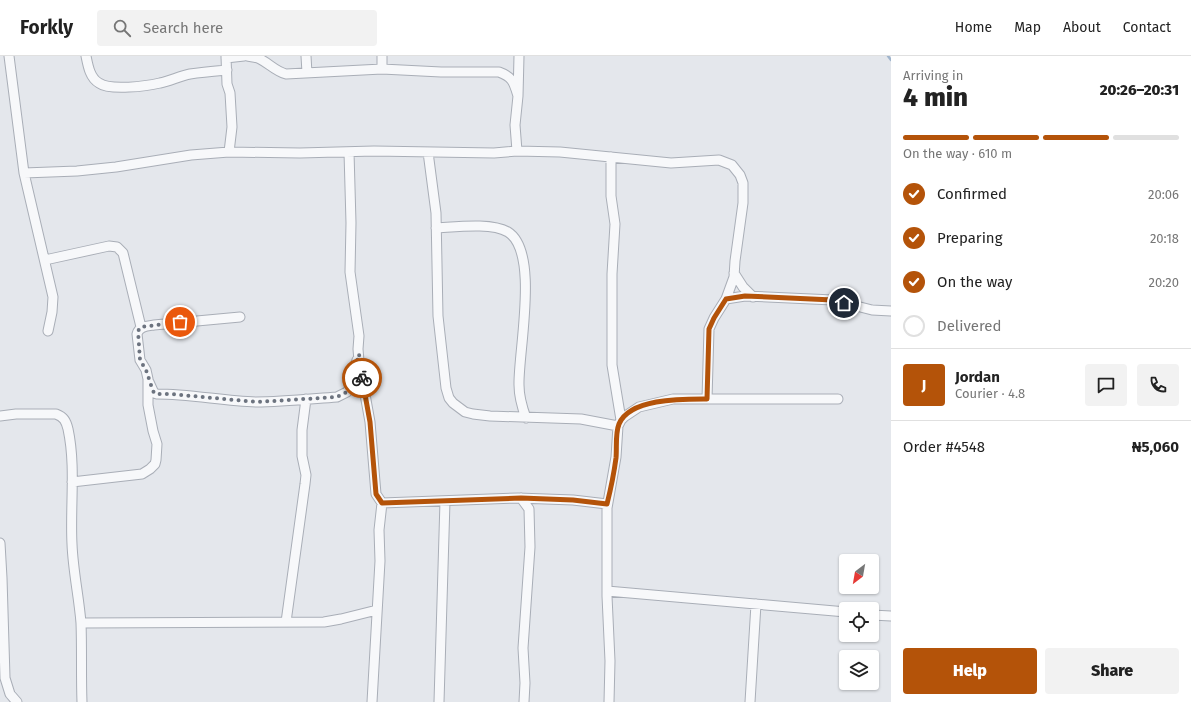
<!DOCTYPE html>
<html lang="en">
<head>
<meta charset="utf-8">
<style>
  :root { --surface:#fff; --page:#f2f2f2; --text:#222; --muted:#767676; --line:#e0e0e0; --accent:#b45309 }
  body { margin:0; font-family:"Fira Sans",sans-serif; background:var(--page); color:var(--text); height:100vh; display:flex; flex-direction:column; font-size:15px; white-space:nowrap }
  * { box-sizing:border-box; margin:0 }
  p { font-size:13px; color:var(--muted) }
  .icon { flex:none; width:22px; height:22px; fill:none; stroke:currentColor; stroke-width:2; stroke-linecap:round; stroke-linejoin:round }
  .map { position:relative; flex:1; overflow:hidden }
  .side { display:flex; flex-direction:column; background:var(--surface); width:300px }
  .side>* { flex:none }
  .needle { width:26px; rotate:211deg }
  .buttons { position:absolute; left:839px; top:498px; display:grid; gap:8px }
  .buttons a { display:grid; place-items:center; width:40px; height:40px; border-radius:4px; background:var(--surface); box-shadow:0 1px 3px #0004; font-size:20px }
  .pin { position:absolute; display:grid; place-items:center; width:34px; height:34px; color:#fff; margin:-17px; border:2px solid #fff; border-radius:50%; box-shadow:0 1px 4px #0007 }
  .courier { position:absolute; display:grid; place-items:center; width:40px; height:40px; margin:-20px; border:3px solid #b45309; border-radius:50%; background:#fff; color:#222; box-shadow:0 1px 5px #0007 }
  .headline em { font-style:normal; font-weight:800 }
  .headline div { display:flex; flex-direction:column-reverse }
  .headline { display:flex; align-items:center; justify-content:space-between; height:68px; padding:0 12px }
  h1 { font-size:26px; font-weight:800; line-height:30px }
  .bar { display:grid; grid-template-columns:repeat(4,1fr); gap:6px 4px; align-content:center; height:48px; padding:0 12px }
  .bar i { height:5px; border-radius:3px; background:var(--line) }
  .bar .on { background:var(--accent) }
  .bar p { grid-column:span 4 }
  .line { display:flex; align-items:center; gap:10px; padding:0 12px; border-top:1px solid var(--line) }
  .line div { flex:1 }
  .round { display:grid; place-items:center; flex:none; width:42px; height:42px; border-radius:4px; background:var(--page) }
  ol { padding:0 12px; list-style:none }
  li { display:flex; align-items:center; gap:12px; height:44px }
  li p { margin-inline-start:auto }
  li .icon { padding:4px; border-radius:50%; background:var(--accent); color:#fff; stroke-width:4 }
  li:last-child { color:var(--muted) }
  li i { width:22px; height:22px; border:2px solid var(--line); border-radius:50% }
  .primary-button { display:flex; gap:8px; margin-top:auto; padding:8px 12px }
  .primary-button a { flex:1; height:46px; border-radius:4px; background:var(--accent); color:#fff; font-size:16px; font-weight:800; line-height:46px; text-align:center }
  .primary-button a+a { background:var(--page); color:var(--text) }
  header { display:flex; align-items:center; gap:24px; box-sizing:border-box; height:56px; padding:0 20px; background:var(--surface); border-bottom:1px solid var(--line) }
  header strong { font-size:19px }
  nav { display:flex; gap:22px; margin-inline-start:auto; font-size:14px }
  .search { width:280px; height:36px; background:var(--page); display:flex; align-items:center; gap:10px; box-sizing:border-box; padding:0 14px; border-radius:4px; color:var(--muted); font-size:15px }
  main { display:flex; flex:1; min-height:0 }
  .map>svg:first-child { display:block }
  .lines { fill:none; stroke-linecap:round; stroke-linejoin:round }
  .stream { stroke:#9fb4cc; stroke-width:2.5 }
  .street-casing { stroke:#a9aeb7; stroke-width:11 }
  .street { stroke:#f7f8fa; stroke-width:9 }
  .done { stroke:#6c737f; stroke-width:4; stroke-dasharray:0 7.2 }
  .route { stroke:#b45309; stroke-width:5 }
</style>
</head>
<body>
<header>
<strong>Forkly</strong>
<div class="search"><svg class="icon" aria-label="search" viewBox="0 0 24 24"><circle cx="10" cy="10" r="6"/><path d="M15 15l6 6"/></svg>Search here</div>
<nav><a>Home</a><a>Map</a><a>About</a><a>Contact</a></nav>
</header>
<main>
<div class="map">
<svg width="891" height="646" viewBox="0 0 891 646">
  <rect width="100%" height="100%" fill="#e4e7ec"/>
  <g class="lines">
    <path class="stream" d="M888 0 891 4"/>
    <g class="street-casing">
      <path id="street" d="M9 0 24 117 53 241 52 256 48 275
        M86 0C88 10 90 22 99 27 110 35 147 30 160 27 170 25 180 20 190 18 202 16 215 15 227 14
        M226 0 227 28 230 37 232 71 229 96
        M247 0C251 1 256 1 260 3 270 8 275 15 286 18L382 13 441 16H499C513 21 514 27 518 40
        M306 0 307 17
        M226 2 244 0
        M382 13V0
        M517 95 515 69 518 40 519 0
        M349 96 351 167 350 216 359 280 358 293 359 305 370 366 376 438 382 447 379 474 380 505 372 646
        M428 96 436 157 438 260 446 332 449 342 453 347 465 356 473 358 490 360 581 363 618 370
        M611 101V140L615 168 612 218V309L621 364
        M24 117 77 115 116 111 191 99 229 96 300 97 374 95 494 97 517 95 560 96 671 107 719 104 732 109 740 119 743 127V147L735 205 734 221 726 243 714 262 709 273 707 343
        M436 172C455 171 492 166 508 176 540 196 518 296 519 329 519 341 522 351 526 362
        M45 204 109 190 117 191 123 197 141 271
        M734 217 743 231 753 241
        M726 243 745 240 833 244 872 254 891 255
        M149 326 154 337 157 338C190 338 223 345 256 346 282 346 310 343 337 341L347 336 349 333 357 304
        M0 360 16 358H56C64 361 66 365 68 373 76 410 70 451 72 488 73 515 79 541 81 567 82 593 81 620 82 646
        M72 426 142 418 150 413 155 408 156 404 157 388 153 375 148 349V323L146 314 140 304 137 278C139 270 148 270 154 269L240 261
        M521 442 529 453 530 491 523 592 525 627 524 646
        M382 447 518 442 573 444 607 448
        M0 487 2 522 5 622 10 638 17 646
        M607 535 846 556
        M872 559 891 560
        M286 566 305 428 306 419 302 400V374L306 343
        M81 567 324 566 341 563 377 554
        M439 646 445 445
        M609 646 610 605 607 540V452L616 401 618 370 621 364 624 361 639 351 673 343H838
        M750 646 756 548"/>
    </g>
    <use href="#street" class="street"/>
  </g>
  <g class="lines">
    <path class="done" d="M180 266 141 271 138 275 140 304 146 314 152 332 154 337 157 338H170L257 346 337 341 347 336 349 333 359 298 362 322"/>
    <path class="route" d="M362 322 370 366 376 438 382 447 521 442 573 444 607 448C611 432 614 417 616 402 617 391 615 378 619 368 630 342 683 343 707 343L709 273 714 262 726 243 745 240 833 244 844 247"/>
  </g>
</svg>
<div class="buttons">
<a><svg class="needle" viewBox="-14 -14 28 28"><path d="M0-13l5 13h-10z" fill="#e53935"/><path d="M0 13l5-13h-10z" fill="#767676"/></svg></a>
<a><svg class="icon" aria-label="locate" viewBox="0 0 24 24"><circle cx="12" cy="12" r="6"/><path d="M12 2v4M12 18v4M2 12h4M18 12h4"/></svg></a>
<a><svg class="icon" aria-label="layers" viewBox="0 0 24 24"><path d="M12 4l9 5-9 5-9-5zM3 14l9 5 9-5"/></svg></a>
</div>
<div class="pin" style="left:180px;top:266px;background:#ea580c"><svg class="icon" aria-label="bag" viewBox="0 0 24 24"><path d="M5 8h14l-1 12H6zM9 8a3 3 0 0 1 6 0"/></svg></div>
<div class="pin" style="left:844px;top:247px;background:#1f2937"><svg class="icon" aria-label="home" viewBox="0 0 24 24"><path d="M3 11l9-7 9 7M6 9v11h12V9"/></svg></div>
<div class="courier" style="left:362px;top:322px"><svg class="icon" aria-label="bike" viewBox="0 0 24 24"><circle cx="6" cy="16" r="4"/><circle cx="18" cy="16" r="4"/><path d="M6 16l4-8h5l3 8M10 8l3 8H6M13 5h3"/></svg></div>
</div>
<section class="side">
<div class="headline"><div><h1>4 min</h1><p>Arriving in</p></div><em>20:26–20:31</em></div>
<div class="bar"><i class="on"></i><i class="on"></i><i class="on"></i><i></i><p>On the way · 610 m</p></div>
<ol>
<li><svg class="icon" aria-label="check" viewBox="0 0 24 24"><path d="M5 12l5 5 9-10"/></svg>Confirmed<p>20:06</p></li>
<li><svg class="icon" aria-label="check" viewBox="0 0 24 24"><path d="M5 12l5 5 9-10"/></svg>Preparing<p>20:18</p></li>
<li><svg class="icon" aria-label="check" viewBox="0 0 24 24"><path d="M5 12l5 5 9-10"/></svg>On the way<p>20:20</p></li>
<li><i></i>Delivered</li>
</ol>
<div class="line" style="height:72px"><b class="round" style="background:var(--accent);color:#fff">J</b><div><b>Jordan</b><p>Courier · 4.8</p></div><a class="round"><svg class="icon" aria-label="chat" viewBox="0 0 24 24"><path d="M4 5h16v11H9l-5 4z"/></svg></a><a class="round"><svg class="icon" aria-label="phone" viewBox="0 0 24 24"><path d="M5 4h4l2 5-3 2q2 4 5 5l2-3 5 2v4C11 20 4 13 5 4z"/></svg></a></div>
<div class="line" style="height:52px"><div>Order #4548</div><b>₦5,060</b></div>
<div class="primary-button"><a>Help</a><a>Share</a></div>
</section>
</main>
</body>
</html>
